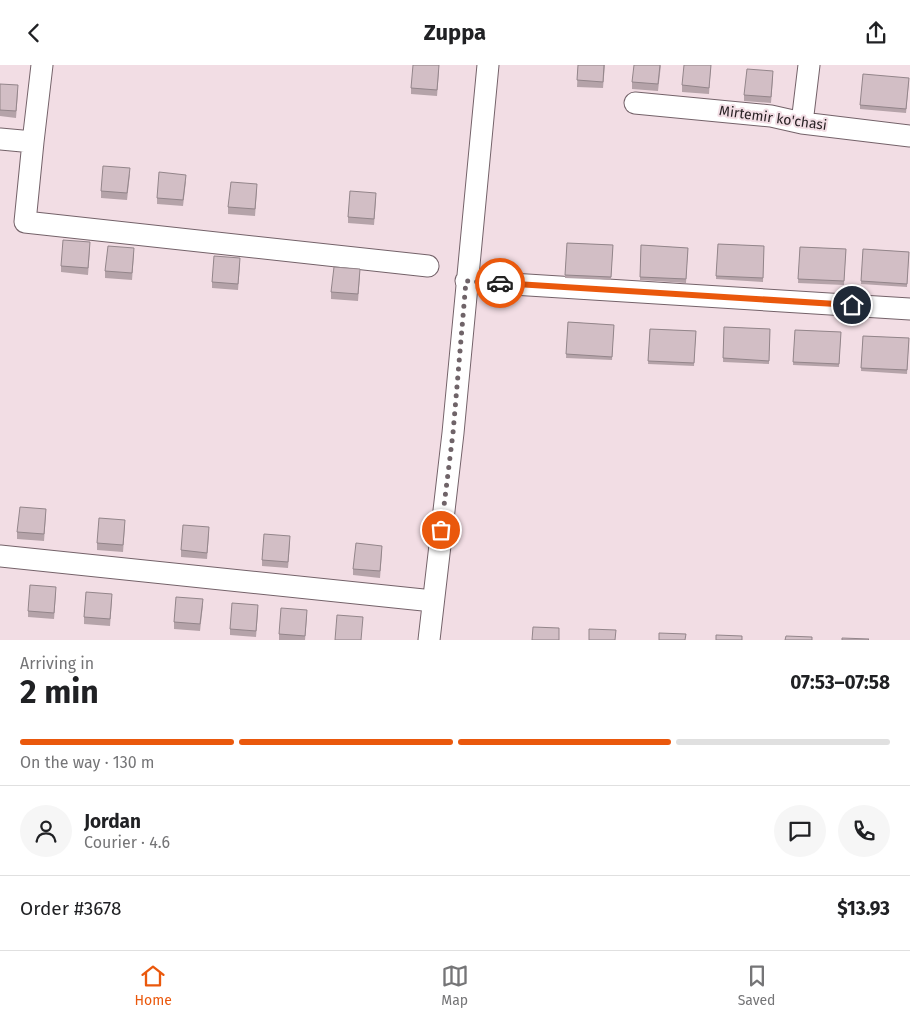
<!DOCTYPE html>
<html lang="en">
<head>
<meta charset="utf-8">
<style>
  :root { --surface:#fff; --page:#f6f6f6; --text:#202124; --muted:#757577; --line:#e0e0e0; --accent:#ea580c }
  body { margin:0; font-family:"Fira Sans",sans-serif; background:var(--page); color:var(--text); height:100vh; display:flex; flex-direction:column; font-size:19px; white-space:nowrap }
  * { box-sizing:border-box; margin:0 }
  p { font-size:16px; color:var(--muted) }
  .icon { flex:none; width:28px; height:28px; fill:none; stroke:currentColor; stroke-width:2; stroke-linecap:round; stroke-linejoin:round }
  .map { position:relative; height:575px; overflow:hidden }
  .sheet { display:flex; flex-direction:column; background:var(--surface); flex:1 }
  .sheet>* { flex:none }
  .pin { position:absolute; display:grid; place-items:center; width:42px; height:42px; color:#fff; margin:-21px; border:2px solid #fff; border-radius:50%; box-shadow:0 1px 5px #0007 }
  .courier { position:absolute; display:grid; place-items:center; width:50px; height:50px; margin:-25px; border:4px solid #ea580c; border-radius:50%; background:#fff; color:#222; box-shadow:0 1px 6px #0007 }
  .overview em { font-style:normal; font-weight:700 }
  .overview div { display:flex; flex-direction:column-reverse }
  .overview { display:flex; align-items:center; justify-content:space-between; height:85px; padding:0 20px }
  h1 { font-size:32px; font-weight:700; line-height:38px }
  .bar { display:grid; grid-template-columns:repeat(4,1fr); gap:8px 5px; align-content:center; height:60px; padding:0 20px }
  .bar i { height:6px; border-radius:4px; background:var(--line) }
  .bar .on { background:var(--accent) }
  .bar p { grid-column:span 4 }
  .line { display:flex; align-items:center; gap:12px; padding:0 20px; border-top:1px solid var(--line) }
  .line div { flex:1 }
  .round { display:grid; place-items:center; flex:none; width:52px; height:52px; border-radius:26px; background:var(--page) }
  header { display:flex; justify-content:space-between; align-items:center; height:65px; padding:0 20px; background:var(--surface); font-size:22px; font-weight:700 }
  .tab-bar { display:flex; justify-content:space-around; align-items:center; height:70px; border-top:1px solid var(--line); background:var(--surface); font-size:14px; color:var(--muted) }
  .tab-bar a { display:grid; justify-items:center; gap:2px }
  .tab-bar .on { color:var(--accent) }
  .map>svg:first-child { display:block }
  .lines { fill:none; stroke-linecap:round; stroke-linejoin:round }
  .minor-casing { stroke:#746269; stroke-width:23 }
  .minor { stroke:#fff; stroke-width:21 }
  .wall { fill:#b5a3a9 }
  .building { fill:#d2bec5; stroke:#93858a }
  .done { stroke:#6f6368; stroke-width:5; stroke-dasharray:0 9 }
  .route { stroke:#ea580c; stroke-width:6 }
  .labels { text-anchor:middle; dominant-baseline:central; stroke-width:4; stroke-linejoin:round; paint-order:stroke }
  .street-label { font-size:14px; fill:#292225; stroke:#f2dde4 }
</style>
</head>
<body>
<header><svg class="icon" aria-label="back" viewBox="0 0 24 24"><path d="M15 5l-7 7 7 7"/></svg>Zuppa<svg class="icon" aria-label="share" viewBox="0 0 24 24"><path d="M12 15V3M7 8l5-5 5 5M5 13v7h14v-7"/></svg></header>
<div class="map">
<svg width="910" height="575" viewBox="0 0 910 575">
  <rect width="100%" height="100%" fill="#f2dde4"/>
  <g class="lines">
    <g class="minor-casing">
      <path id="minor" d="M635 38 771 51 802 58 910 71
        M802 58 809 0
        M0 74 33 77 25 157 428 201
        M33 77 42 0
        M466 216 910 244
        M0 491 433 536
        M429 575 453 368 488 0"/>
    </g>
    <use href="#minor" class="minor"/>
  </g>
  <path class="wall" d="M578 0H605L603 23 577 22Z
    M661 0 658 26 632 24V17Z
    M711 0 709 29 682 27V20Z
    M439 6 437 31 411 29V23Z
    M773 13 771 38 744 36V30Z
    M909 16 906 48 860 44V40Z
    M0 19 18 27 16 53 0 51Z
    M130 109 127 135 101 133V126Z
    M186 116 183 141 157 139V133Z
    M257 125 255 151 228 149V142Z
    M376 135 374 160 348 158V152Z
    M567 178 613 180 611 215 565 213Z
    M718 179 764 181 763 217 716 214Z
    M641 180 688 183 686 218 640 215Z
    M800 182 846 184 844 220 798 218Z
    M90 184 88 210 61 207V201Z
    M863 184 909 187 907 222 861 219Z
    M134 189 132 215 105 213V206Z
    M240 200 238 225 212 223V217Z
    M360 210 358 236 331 234V227Z
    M568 257 614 260 612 295 566 293Z
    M724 262 770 264 769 299 723 297Z
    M650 264 696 266 694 301 648 299Z
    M795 265 841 267 839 302 793 300Z
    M863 271 909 273 907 309 861 306Z
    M46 450 44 476 17 474V467Z
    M125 461 123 487 97 485V478Z
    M209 469 207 494 181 492V485Z
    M290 478 288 503 262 501V495Z
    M382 487 380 513 353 510V504Z
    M56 528 54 554 28 552V546Z
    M112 535 110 561 84 559V552Z
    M203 540 200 566 174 564V557Z
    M258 547 256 572 230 570V564Z
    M307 552 305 575H279V569Z"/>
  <path class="building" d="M413 0H439L437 25 411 23Z
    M578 0H604L603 17 577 15Z
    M634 0H660L658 19 632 17Z
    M684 0H711L709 23 682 20Z
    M747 4 773 6 771 32 744 30Z
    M863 9 909 13 906 44 860 40Z
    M0 19 18 20 16 46 0 45Z
    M103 101 130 103 127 128 101 126Z
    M159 107 186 110 183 135 157 133Z
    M231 117 257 119 255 144 228 142Z
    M350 126 376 128 374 154 348 152Z
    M63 175 90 177 88 203 61 201Z
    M567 178 613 180 611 212 565 210Z
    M718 179 764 181 763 213 716 211Z
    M641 180 688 183 686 214 640 212Z
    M108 181 134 183 132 208 105 206Z
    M800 182 846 184 844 216 798 214Z
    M863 184 909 187 907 219 861 216Z
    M214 191 240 193 238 219 212 217Z
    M334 202 360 204 358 229 331 227Z
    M568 257 614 260 612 292 566 289Z
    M724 262 770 264 769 296 723 293Z
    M650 264 696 266 694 298 648 296Z
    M795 265 841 267 839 299 793 297Z
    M863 271 909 273 907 305 861 303Z
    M20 442 46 444 44 469 17 467Z
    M99 453 125 455 123 480 97 478Z
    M183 460 209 462 207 488 181 485Z
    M264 469 290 471 288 497 262 495Z
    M356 478 382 481 380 506 353 504Z
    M30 520 56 522 54 548 28 546Z
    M86 527 112 529 110 554 84 552Z
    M176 532 203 534 200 559 174 557Z
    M232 538 258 540 256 566 230 564Z
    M281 543 307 545 305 571 279 569Z
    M337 550 363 552 361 575H335Z
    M533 562 559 563V575H532Z
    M589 564 616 565 615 575H589Z
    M659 568 686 569 685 575H659Z
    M716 570 742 571V575H716Z
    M786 571 812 572V575H785Z
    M842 573 869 574 868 575H842Z"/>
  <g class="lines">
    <path class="done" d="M441 465 453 368 466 216 500 218"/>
    <path class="route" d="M500 218 852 240"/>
  </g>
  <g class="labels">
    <g class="street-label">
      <text transform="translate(773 53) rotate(8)">Mirtemir ko'chasi</text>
    </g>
  </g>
</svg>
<div class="pin" style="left:441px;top:465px;background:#ea580c"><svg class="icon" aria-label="bag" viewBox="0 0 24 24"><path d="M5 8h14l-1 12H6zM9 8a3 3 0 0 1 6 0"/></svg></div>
<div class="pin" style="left:852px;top:240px;background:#1f2937"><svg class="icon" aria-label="home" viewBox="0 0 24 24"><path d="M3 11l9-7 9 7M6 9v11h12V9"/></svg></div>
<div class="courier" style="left:500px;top:218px"><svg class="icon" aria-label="car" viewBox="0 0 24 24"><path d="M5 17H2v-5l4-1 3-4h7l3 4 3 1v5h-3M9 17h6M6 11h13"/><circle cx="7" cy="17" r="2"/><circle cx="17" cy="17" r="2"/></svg></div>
</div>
<section class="sheet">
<div class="overview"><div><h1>2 min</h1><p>Arriving in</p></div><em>07:53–07:58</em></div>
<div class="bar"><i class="on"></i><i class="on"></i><i class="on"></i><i></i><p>On the way · 130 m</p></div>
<div class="line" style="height:90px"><a class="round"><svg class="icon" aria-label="person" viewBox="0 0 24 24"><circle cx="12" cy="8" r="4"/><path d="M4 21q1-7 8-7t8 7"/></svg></a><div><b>Jordan</b><p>Courier · 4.6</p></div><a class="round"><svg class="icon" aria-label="chat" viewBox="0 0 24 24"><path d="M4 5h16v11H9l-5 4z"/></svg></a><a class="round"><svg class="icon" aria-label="phone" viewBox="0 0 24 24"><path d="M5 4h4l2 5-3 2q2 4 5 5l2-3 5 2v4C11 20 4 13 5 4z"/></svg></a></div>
<div class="line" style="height:65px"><div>Order #3678</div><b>$13.93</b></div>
</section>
<nav class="tab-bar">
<a class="on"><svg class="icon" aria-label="home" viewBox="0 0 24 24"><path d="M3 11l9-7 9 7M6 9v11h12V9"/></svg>Home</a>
<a><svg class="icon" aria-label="map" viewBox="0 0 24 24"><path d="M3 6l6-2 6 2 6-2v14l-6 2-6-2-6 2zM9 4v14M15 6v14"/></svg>Map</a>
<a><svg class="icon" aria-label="saved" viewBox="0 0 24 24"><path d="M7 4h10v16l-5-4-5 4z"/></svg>Saved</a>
</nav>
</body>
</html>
